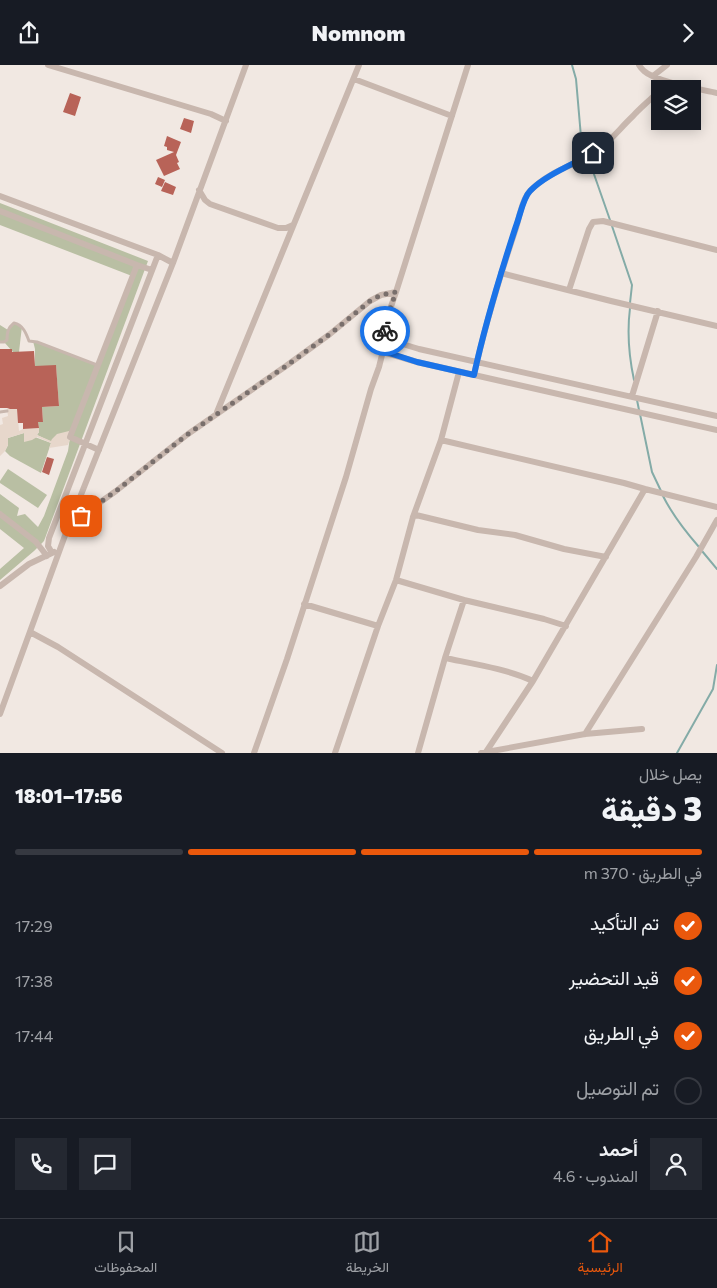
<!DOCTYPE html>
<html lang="ar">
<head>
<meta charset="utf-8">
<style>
  :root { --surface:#171b24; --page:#242831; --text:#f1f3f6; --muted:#9ea1a6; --line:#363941; --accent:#ea580c }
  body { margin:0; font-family:Commissioner,Vazirmatn,sans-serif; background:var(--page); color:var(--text); direction:rtl; height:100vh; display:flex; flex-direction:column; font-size:19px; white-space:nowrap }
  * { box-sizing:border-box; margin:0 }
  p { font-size:16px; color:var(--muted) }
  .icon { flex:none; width:28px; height:28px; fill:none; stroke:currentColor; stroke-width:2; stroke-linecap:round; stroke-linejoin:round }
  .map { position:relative; height:688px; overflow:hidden; direction:ltr }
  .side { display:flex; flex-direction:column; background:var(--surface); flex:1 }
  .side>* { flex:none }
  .controls { position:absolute; left:651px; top:15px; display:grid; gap:10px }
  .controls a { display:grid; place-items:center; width:50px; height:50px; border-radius:0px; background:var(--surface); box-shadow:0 2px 12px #0003; font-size:25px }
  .pin { position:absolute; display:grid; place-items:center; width:42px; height:42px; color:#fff; margin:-21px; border-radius:10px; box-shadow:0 2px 8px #0006 }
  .courier { position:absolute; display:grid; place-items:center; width:50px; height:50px; margin:-25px; border:4px solid #1a73e8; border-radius:50%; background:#fff; color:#222; box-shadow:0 1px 6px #0007 }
  .headline em { font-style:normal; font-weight:800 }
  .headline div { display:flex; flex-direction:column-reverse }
  .headline { display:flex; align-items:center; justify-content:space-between; height:85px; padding:0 15px }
  h1 { font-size:32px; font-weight:800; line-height:38px }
  .bar { display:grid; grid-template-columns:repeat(4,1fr); gap:8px 5px; align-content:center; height:60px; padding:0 15px }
  .bar i { height:6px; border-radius:4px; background:var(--line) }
  .bar .on { background:var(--accent) }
  .bar p { grid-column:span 4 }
  .line { display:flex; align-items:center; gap:12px; padding:0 15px; border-top:1px solid var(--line) }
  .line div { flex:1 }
  .round { display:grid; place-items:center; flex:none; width:52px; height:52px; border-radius:0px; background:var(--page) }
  ol { padding:0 15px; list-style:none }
  li { display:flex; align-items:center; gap:15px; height:55px }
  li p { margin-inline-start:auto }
  li .icon { padding:5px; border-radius:50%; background:var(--accent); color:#fff; stroke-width:4 }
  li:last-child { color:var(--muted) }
  li i { width:28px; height:28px; border:2px solid var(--line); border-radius:50% }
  header { display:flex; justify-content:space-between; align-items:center; height:65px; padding:0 15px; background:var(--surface); font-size:22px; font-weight:800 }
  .dock { display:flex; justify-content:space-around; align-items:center; height:70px; border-top:1px solid var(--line); background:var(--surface); font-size:14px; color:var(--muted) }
  .dock a { display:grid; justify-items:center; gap:2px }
  .dock .on { color:var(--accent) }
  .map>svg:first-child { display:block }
  .green { fill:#b9bfa3 }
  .plaza { fill:#e7d7cb }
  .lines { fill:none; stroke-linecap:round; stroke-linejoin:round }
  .stream { stroke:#84aba7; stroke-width:2 }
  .building { fill:#b86358 }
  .service { stroke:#c8b7ae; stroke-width:3 }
  .minor { stroke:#c8b7ae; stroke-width:6 }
  .done { stroke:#796f6c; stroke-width:5; stroke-dasharray:0 9 }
  .route { stroke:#1a73e8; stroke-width:6 }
</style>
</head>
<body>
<header><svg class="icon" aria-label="forward" viewBox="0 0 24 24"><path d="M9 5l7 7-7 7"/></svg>Nomnom<svg class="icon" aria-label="share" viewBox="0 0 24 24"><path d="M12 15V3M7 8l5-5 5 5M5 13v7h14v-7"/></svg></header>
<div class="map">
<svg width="717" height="688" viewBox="0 0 717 688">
  <rect width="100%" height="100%" fill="#f1e8e2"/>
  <path class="green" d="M0 138 148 196 44 476 34 486 0 515V504L24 483 0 464V429L19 443 17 451 25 449 38 462 44 451 68 386 70 372 52 377 37 370 39 367 38 357H43L42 342 59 341 56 301H35V284L33 276 98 300 132 211 0 160Z
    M14 258 22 261 19 287H13L4 277H0V260L8 265Z
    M24 368 51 378 41 408 10 391 5 386 8 380V373Z
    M8 404 47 430 38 443 0 418V416Z"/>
  <path class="plaza" d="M7 344H17L19 366 23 364 39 363V367L37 370 51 376 52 374 57 369 73 365 68 380 49 383 51 378 37 372 32 375 24 377V368L8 373V380L5 386 0 391V360L3 359 2 353 8 351Z"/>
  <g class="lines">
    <path class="stream" d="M572 0 576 14 581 72 610 155
      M612 161 632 220 630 238
      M630 243C627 267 629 292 634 315
      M637 335 639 345
      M640 349 652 407 661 426
      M663 431C672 449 685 466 699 482
      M702 486 717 504
      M677 688 713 624 717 600"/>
  </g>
  <path class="building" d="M70 28 81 32 75 51 63 47Z
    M184 53 194 56 191 68 180 64Z
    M167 71 181 77 176 90 179 97 177 98 180 104 164 111 156 95 174 87 167 85V82L164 81Z
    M158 112 165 115 162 122 155 119Z
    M165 117 176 122 173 130 161 126Z
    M0 284H12V287L34 286 35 301 56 300 59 341 42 342 43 357H38L39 363 23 364V358H18L17 344H10L7 343H0Z
    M47 392 54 394 49 410 42 407Z"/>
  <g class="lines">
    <path class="service" d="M0 277H4L7 275C7 267 8 263 14 258 23 260 26 268 29 276L37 277 97 300
      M0 347 7 346"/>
    <path class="minor" d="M48 0 211 49 226 56
      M639 0C640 2 643 5 644 6 656 17 700 24 717 28
      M653 11 667 0
      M354 14 452 51
      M199 125 205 135 210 139 278 163H286L293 160
      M0 131 158 190 173 198
      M0 146 137 200 70 372 99 385
      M137 200 152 205
      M501 208 611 236 717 261
      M569 225 589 164 593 157 603 156 717 185
      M386 274 419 284 717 351
      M383 287 417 297 717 365
      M459 307 441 375 624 418 645 424 717 442
      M474 310C485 260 500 211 516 163 520 150 522 133 532 124 548 108 571 101 591 90 608 80 619 64 633 51 642 41 652 34 660 24
      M632 331 658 246
      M217 347 359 0
      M0 449 36 477 47 491
      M413 452 416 450 478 465 515 470 564 484 606 492
      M71 458 116 426 188 369 286 301 330 269 370 236 381 230 396 227
      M52 488 48 481 49 473 158 190
      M396 515 464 535 445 593 418 688
      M0 521 29 499 54 487
      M464 535 544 554 566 561
      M304 539 378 561 396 515 413 452 441 375
      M30 567 58 582 222 688
      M445 593C474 599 507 604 533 616
      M0 649 67 465 173 198 246 0
      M585 669 696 492 717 455
      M486 687 533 616 645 424
      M254 688 287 594 346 412 371 324 379 302 386 274 385 265 386 256 396 227 468 0
      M335 688 378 561
      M481 688 585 669 642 664"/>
  </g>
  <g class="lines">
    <path class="done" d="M81 451 116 426 188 369 286 301 330 269 370 236 381 230 396 227 386 256 385 266"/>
    <path class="route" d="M385 266 386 274 383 286 417 297 474 310C485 259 500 210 516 161 520 151 523 133 530 126 545 110 574 99 593 88"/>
  </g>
</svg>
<div class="controls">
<a><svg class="icon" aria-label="layers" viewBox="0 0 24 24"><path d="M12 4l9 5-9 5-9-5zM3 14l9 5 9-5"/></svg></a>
</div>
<div class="pin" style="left:81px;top:451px;background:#ea580c"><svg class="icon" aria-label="bag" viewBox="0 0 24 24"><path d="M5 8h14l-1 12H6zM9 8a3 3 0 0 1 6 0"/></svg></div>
<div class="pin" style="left:593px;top:88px;background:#1f2937"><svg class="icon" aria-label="home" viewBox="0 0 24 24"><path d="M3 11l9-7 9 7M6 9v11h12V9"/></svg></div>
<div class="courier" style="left:385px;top:266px"><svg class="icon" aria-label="bike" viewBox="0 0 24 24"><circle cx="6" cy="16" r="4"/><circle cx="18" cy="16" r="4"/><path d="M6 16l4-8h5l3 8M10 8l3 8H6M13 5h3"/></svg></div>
</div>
<section class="side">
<div class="headline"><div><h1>3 دقيقة</h1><p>يصل خلال</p></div><em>17:56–18:01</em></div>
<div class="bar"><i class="on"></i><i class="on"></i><i class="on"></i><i></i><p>في الطريق · 370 m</p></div>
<ol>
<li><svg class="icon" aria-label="check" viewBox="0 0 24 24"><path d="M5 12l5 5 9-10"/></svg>تم التأكيد<p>17:29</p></li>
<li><svg class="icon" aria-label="check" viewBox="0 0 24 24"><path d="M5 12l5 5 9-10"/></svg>قيد التحضير<p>17:38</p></li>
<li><svg class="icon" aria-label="check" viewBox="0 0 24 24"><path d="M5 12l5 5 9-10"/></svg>في الطريق<p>17:44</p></li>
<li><i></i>تم التوصيل</li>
</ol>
<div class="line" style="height:90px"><a class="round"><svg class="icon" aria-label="person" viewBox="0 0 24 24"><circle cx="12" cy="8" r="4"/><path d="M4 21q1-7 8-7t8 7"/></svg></a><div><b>أحمد</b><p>المندوب · 4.6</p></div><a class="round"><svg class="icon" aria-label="chat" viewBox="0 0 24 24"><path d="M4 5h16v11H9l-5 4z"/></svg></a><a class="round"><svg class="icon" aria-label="phone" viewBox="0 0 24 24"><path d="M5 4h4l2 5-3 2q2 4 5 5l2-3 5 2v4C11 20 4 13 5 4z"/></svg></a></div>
</section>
<nav class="dock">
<a class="on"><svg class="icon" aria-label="home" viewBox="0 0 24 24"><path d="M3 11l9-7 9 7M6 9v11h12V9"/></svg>الرئيسية</a>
<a><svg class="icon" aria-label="map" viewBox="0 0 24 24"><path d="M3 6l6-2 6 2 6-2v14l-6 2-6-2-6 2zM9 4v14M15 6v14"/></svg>الخريطة</a>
<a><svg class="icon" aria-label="saved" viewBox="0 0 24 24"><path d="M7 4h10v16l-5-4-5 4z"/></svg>المحفوظات</a>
</nav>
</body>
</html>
